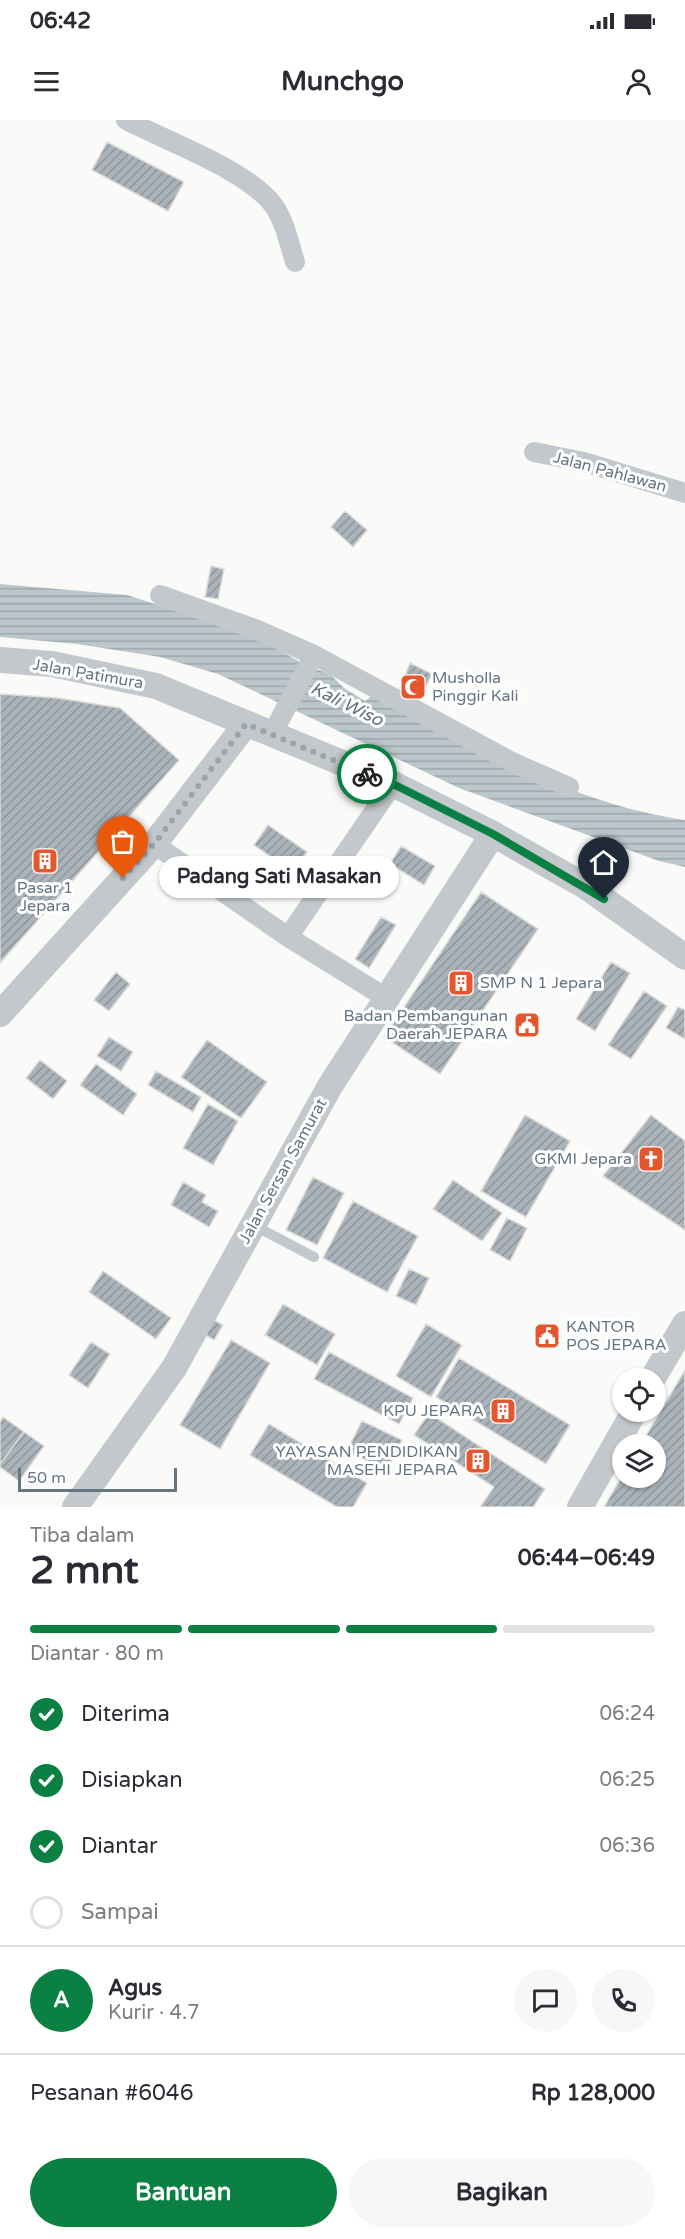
<!DOCTYPE html>
<html lang="id">
<head>
<meta charset="utf-8">
<style>
  :root { --surface:#fff; --page:#f7f7f7; --text:#2b2b33; --muted:#7c7c81; --line:#e1e1e2; --accent:#0b8043 }
  body { margin:0; font-family:"Varela Round",sans-serif; background:var(--page); color:var(--text); height:100vh; display:flex; flex-direction:column; font-size:22px; white-space:nowrap }
  * { box-sizing:border-box; margin:0 }
  p { font-size:20px; color:var(--muted) }
  .icon { flex:none; width:33px; height:33px; fill:none; stroke:currentColor; stroke-width:2; stroke-linecap:round; stroke-linejoin:round }
  .map { position:relative; height:1387px; overflow:hidden }
  .side { display:flex; flex-direction:column; background:var(--surface); flex:1 }
  .side>* { flex:none }
  .buttons { position:absolute; left:612px; top:1248px; display:grid; gap:12px }
  .buttons a { display:grid; place-items:center; width:54px; height:54px; border-radius:50%; background:var(--surface); box-shadow:0 2px 4px #0004; font-size:30px }
  .scale { position:absolute; left:18px; bottom:15px; width:159px; box-sizing:border-box; padding-left:6px; border:3px solid #657683; border-top:0; font-size:16px; line-height:21px; white-space:nowrap; color:#657683; -webkit-text-stroke:4px #fff; paint-order:stroke }
  .pin { position:absolute; display:grid; place-items:center; width:51px; height:51px; color:#fff; margin:-62px -26px; border-radius:50% 50% 50% 0; rotate:-45deg; box-shadow:0 0 6px #0007 }
  .pin .icon { rotate:45deg }
  .courier { position:absolute; display:grid; place-items:center; width:60px; height:60px; margin:-30px; border:4px solid #0b8043; border-radius:50%; background:#fff; color:#222; box-shadow:0 2px 8px #0007 }
  .bubble { position:absolute; height:42px; border-radius:21px; background:var(--surface); box-shadow:0 2px 4px #0004; font-size:20px; font-weight:700; line-height:42px; text-align:center }
  .overview em { font-style:normal; font-weight:700 }
  .overview div { display:flex; flex-direction:column-reverse }
  .overview { display:flex; align-items:center; justify-content:space-between; height:102px; padding:0 30px }
  h1 { font-size:39px; font-weight:700; line-height:45px }
  .bar { display:grid; grid-template-columns:repeat(4,1fr); gap:9px 6px; align-content:center; height:72px; padding:0 30px }
  .bar i { height:8px; border-radius:4px; background:var(--line) }
  .bar .selected { background:var(--accent) }
  .bar p { grid-column:span 4 }
  .line { display:flex; align-items:center; gap:15px; padding:0 30px; border-top:2px solid var(--line) }
  .line div { flex:1 }
  .round { display:grid; place-items:center; flex:none; width:63px; height:63px; border-radius:32px; background:var(--page) }
  ol { padding:0 30px; list-style:none }
  li { display:flex; align-items:center; gap:18px; height:66px }
  li p { margin-inline-start:auto }
  li .icon { padding:6px; border-radius:50%; background:var(--accent); color:#fff; stroke-width:4 }
  li:last-child { color:var(--muted) }
  li i { width:33px; height:33px; border:3px solid var(--line); border-radius:50% }
  .primary-button { display:flex; gap:12px; margin-top:auto; padding:12px 30px }
  .primary-button a { flex:1; height:69px; border-radius:36px; background:var(--accent); color:#fff; font-size:24px; font-weight:700; line-height:69px; text-align:center }
  .primary-button a+a { background:var(--page); color:var(--text) }
  .status { display:flex; justify-content:space-between; align-items:center; height:42px; padding:0 30px; background:var(--surface); direction:ltr }
  .status svg { height:16px; fill:currentColor }
  header { display:flex; justify-content:space-between; align-items:center; height:78px; padding:0 30px; background:var(--surface); font-size:27px; font-weight:700 }
  .map>svg:first-child { display:block }
  .water { fill:url(#water-rules) }
  .building { fill:url(#building-hatch); stroke:#dcdcda; stroke-width:1.5 }
  .lines { fill:none; stroke-linecap:round; stroke-linejoin:round }
  .service { stroke:#c3c8cc; stroke-width:10 }
  .minor { stroke:#c3c8cc; stroke-width:20 }
  .tertiary { stroke:#c3c8cc; stroke-width:26 }
  .done { stroke:#99a4ac; stroke-width:6; stroke-dasharray:0 10.8 }
  .route { stroke:#0b8043; stroke-width:8 }
  .labels { text-anchor:middle; dominant-baseline:central; stroke-width:6; stroke-linejoin:round; paint-order:stroke }
  .street-label { font-size:16px; fill:#657683; stroke:#fff }
  .poi-label { font-size:16px; fill:#657683; stroke:#fff; text-anchor:end }
  .water-label { font-size:18px; font-style:italic; fill:#60757c; stroke:#fff }
</style>
</head>
<body>
<div class="status"><b>06:42</b><svg viewBox="0 0 49 12"><path d="M0 12V9h3v3zM5 12V6h3v6zM10 12V3h3v9zM15 12V0h3v12zM26 1h20v11H26zM47 4h2v5h-2z"/></svg></div>
<header><svg class="icon" aria-label="menu" viewBox="0 0 24 24"><path d="M4 6h16M4 12h16M4 18h16"/></svg>Munchgo<svg class="icon" aria-label="person" viewBox="0 0 24 24"><circle cx="12" cy="8" r="4"/><path d="M4 21q1-7 8-7t8 7"/></svg></header>
<div class="map">
<svg width="685" height="1387" viewBox="0 0 685 1387">
  <defs>
    <pattern id="water-rules" width="6" height="5" patternUnits="userSpaceOnUse" patternTransform="scale(1.5)"><rect width="6" height="5" fill="#bbc7cb"/><path d="M0 2.5h6" fill="none" stroke="#9ca6aa"/></pattern>
    <pattern id="building-hatch" width="6" height="6" patternUnits="userSpaceOnUse" patternTransform="scale(1.5)"><rect width="6" height="6" fill="#aab3b9"/><path d="M-1 1l2-2M0 6l6-6M5 7l2-2" fill="none" stroke="#8e969c"/></pattern>
  </defs>
  <rect width="100%" height="100%" fill="#fafaf8"/>
  <path class="water" d="M0 464 127 475 189 495 260 519 302 543 331 555 344 568 365 581 373 575C473 625 573 684 685 700V747L659 741 459 668 218 554 160 537 77 524 0 517Z"/>
  <path class="building" d="M107 22 184 62 168 91 92 50Z
    M345 391 367 410 353 427 331 407Z
    M211 446 224 449 218 479 205 477Z
    M410 543 432 554 414 590 396 579Z
    M0 574 58 578 120 588 179 640 0 843Z
    M268 705 307 732 293 752 254 725Z
    M401 726 435 746 424 765 390 744Z
    M481 772 538 809 440 954 384 917Z
    M381 797 396 805 369 848 355 839Z
    M611 842 630 853 595 911 576 899Z
    M116 852 130 864 109 891 94 880Z
    M644 871 667 886 631 939 608 925Z
    M678 887 685 890V919L666 908Z
    M109 917 133 932 121 951 97 936Z
    M207 920 267 962 241 998 181 957Z
    M40 940 67 961 53 979 26 958Z
    M96 944 137 974 123 995 80 965Z
    M156 951 201 977 193 992 148 965Z
    M208 984 238 1001 213 1045 183 1028Z
    M525 995 570 1021 526 1097 481 1071Z
    M651 995 685 1021V1110L603 1056Z
    M313 1057 344 1073 317 1125 286 1110Z
    M453 1060 502 1093 482 1121 433 1089Z
    M183 1062 206 1075 202 1082 218 1091 209 1107 171 1085Z
    M353 1081 418 1116 387 1172 323 1138Z
    M507 1098 527 1108 510 1141 490 1130Z
    M409 1149 429 1158 416 1185 396 1176Z
    M103 1151 171 1198 156 1219 89 1172Z
    M283 1184 335 1214 317 1245 265 1215Z
    M207 1196 223 1205 214 1220 198 1211Z
    M426 1204 462 1225 431 1277 396 1256Z
    M231 1220 270 1243 220 1329 180 1305Z
    M91 1222 110 1234 88 1268 69 1255Z
    M329 1232 413 1278 399 1304 314 1259Z
    M459 1238 570 1305 546 1344 436 1277Z
    M685 1250V1387H604L622 1356 656 1358V1324H641Z
    M429 1293 545 1369 533 1387H480L494 1367 414 1315Z
    M3 1297 24 1312 0 1344V1302Z
    M362 1301 402 1320 387 1350 347 1331Z
    M269 1304 367 1363 353 1387H337L250 1335Z
    M24 1312 44 1326 19 1361 0 1347V1344Z"/>
  <g class="lines">
    <path class="service" d="M253 1105 314 1137"/>
    <path class="minor" d="M126 0C166 21 248 50 274 86 285 102 289 123 295 142
      M534 332 584 342 685 373
      M160 475 255 509 314 535 271 616
      M314 535 514 643 569 667
      M154 724 288 817 388 879
      M288 817 393 664"/>
    <path class="tertiary" d="M0 540 52 544 156 566 393 664 493 714 585 766 685 837
      M0 894 154 724 246 604
      M653 1258 685 1204
      M75 1387 174 1248 330 966 493 714
      M580 1387 634 1292"/>
  </g>
  <g class="lines">
    <path class="done" d="M123 758 154 724 246 604 367 654"/>
    <path class="route" d="M367 654 393 664 493 714 604 779"/>
  </g>
  <defs>
    <g id="mosque-square" transform="scale(1.35)"><rect x="-9" y="-9" width="18" height="18" rx="4" fill="#e4572e" stroke="#fff"/><path d="M3.5-4.9A6 6 0 1 0 3.5 4.9A5 5 0 1 1 3.5-4.9Z" fill="#fff"/></g>
    <g id="building-square" transform="scale(1.35)"><rect x="-9" y="-9" width="18" height="18" rx="4" fill="#e4572e" stroke="#fff"/><path d="M-4-6H4V6H1V3H-1V6H-4ZM-2.5-4.3h1.7v1.8h-1.7ZM.8-4.3h1.7v1.8H.8ZM-2.5-1h1.7V.8h-1.7ZM.8-1h1.7V.8H.8Z" fill="#fff"/></g>
    <g id="civic-square" transform="scale(1.35)"><rect x="-9" y="-9" width="18" height="18" rx="4" fill="#e4572e" stroke="#fff"/><path d="M-.6-6.5H3V-4.5H.6V-3L4-1V1h2V6H-6V1h2V-1L-.6-3ZM-1.2 2.5V6h2.4V2.5Z" fill="#fff"/></g>
    <g id="church-square" transform="scale(1.35)"><rect x="-9" y="-9" width="18" height="18" rx="4" fill="#e4572e" stroke="#fff"/><path d="M-1.2-6h2.4v3.5h3.3v2.4h-3.3V6h-2.4V-.1h-3.3v-2.4h3.3Z" fill="#fff"/></g>
  </defs>
  <g fill-rule="evenodd">
    <use href="#mosque-square" x="413" y="567"/>
    <use href="#building-square" x="45" y="741"/>
    <use href="#building-square" x="461" y="863"/>
    <use href="#civic-square" x="527" y="905"/>
    <use href="#church-square" x="651" y="1039"/>
    <use href="#civic-square" x="547" y="1216"/>
    <use href="#building-square" x="503" y="1291"/>
    <use href="#building-square" x="478" y="1341"/>
  </g>
  <g class="labels">
    <g class="street-label">
      <text transform="translate(610 352) rotate(15)">Jalan Pahlawan</text>
      <text transform="translate(88 554) rotate(10)">Jalan Patimura</text>
      <text transform="translate(283 1051) rotate(-61)">Jalan Sersan Samurat</text>
    </g>
    <g class="poi-label">
      <text x="432" y="558" text-anchor="start">Musholla<tspan x="432" dy="18">Pinggir Kali</tspan></text>
      <text x="45" y="768" text-anchor="middle">Pasar 1<tspan x="45" dy="18">Jepara</tspan></text>
      <text x="480" y="863" text-anchor="start">SMP N 1 Jepara</text>
      <text x="508" y="896">Badan Pembangunan<tspan x="508" dy="18">Daerah JEPARA</tspan></text>
      <text x="632" y="1039">GKMI Jepara</text>
      <text x="566" y="1207" text-anchor="start">KANTOR<tspan x="566" dy="18">POS JEPARA</tspan></text>
      <text x="484" y="1291">KPU JEPARA</text>
      <text x="458" y="1332">YAYASAN PENDIDIKAN<tspan x="458" dy="18">MASEHI JEPARA</tspan></text>
    </g>
    <g class="water-label">
      <text transform="translate(347 584) rotate(26)">Kali Wiso</text>
    </g>
  </g>
</svg>
<div class="buttons">
<a><svg class="icon" aria-label="locate" viewBox="0 0 24 24"><circle cx="12" cy="12" r="6"/><path d="M12 2v4M12 18v4M2 12h4M18 12h4"/></svg></a>
<a><svg class="icon" aria-label="layers" viewBox="0 0 24 24"><path d="M12 4l9 5-9 5-9-5zM3 14l9 5 9-5"/></svg></a>
</div>
<div class="scale">50 m</div>
<div class="pin" style="left:123px;top:758px;background:#ea580c"><svg class="icon" aria-label="bag" viewBox="0 0 24 24"><path d="M5 8h14l-1 12H6zM9 8a3 3 0 0 1 6 0"/></svg></div>
<div class="pin" style="left:604px;top:779px;background:#1f2937"><svg class="icon" aria-label="home" viewBox="0 0 24 24"><path d="M3 11l9-7 9 7M6 9v11h12V9"/></svg></div>
<div class="courier" style="left:367px;top:654px"><svg class="icon" aria-label="bike" viewBox="0 0 24 24"><circle cx="6" cy="16" r="4"/><circle cx="18" cy="16" r="4"/><path d="M6 16l4-8h5l3 8M10 8l3 8H6M13 5h3"/></svg></div>
<div class="bubble" style="left:159px;top:736px;width:240px">Padang Sati Masakan</div>
</div>
<section class="side">
<div class="overview"><div><h1>2 mnt</h1><p>Tiba dalam</p></div><em>06:44–06:49</em></div>
<div class="bar"><i class="selected"></i><i class="selected"></i><i class="selected"></i><i></i><p>Diantar · 80 m</p></div>
<ol>
<li><svg class="icon" aria-label="check" viewBox="0 0 24 24"><path d="M5 12l5 5 9-10"/></svg>Diterima<p>06:24</p></li>
<li><svg class="icon" aria-label="check" viewBox="0 0 24 24"><path d="M5 12l5 5 9-10"/></svg>Disiapkan<p>06:25</p></li>
<li><svg class="icon" aria-label="check" viewBox="0 0 24 24"><path d="M5 12l5 5 9-10"/></svg>Diantar<p>06:36</p></li>
<li><i></i>Sampai</li>
</ol>
<div class="line" style="height:108px"><b class="round" style="background:var(--accent);color:#fff">A</b><div><b>Agus</b><p>Kurir · 4.7</p></div><a class="round"><svg class="icon" aria-label="chat" viewBox="0 0 24 24"><path d="M4 5h16v11H9l-5 4z"/></svg></a><a class="round"><svg class="icon" aria-label="phone" viewBox="0 0 24 24"><path d="M5 4h4l2 5-3 2q2 4 5 5l2-3 5 2v4C11 20 4 13 5 4z"/></svg></a></div>
<div class="line" style="height:78px"><div>Pesanan #6046</div><b>Rp 128,000</b></div>
<div class="primary-button"><a>Bantuan</a><a>Bagikan</a></div>
</section>
</body>
</html>
